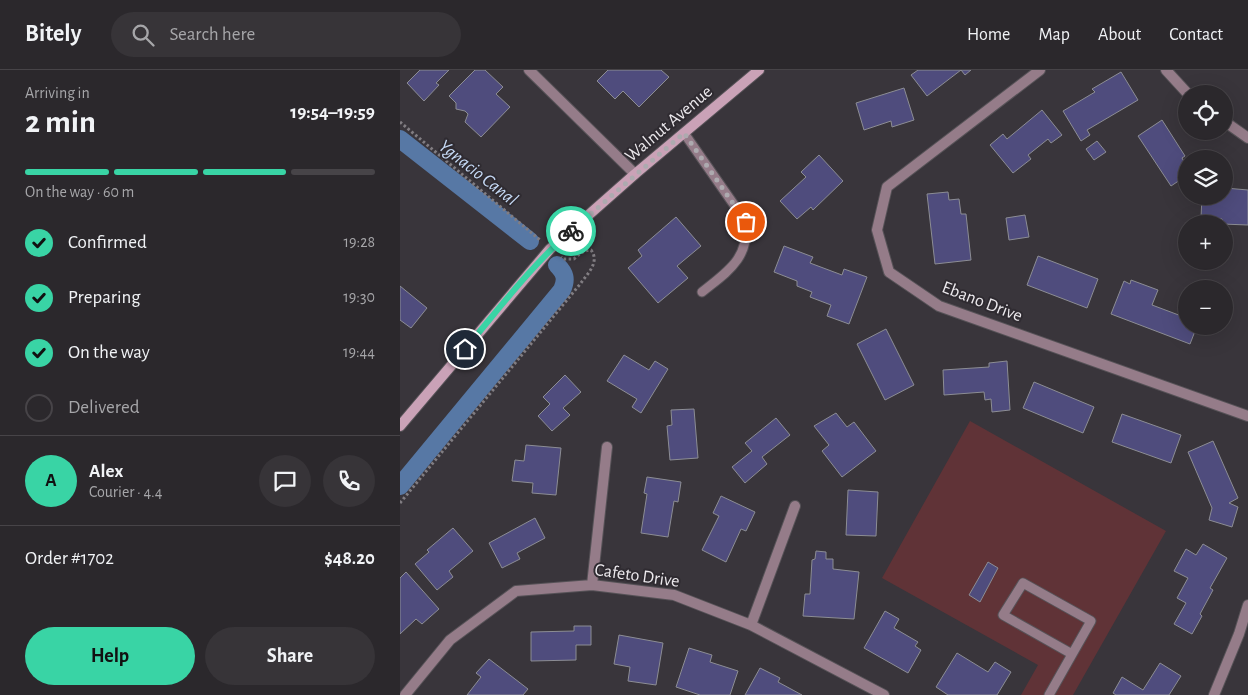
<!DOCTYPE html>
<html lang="en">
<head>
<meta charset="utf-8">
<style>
  :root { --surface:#2b282c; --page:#373438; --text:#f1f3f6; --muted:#a6a6a9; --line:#474448; --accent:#39d4a5 }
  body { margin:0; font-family:"Alegreya Sans",sans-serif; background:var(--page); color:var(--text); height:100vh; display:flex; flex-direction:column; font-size:19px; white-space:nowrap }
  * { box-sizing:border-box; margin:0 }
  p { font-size:16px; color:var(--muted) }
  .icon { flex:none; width:28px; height:28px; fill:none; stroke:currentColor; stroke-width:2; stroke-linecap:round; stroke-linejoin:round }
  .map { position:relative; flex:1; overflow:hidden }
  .side { display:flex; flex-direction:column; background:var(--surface); width:400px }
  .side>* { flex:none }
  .tools { position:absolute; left:778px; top:15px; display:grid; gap:10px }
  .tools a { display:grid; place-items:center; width:55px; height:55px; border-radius:50%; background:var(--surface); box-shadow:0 5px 20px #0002,0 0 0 1px var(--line); font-size:25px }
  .pin { position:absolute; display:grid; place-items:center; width:42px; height:42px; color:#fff; margin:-21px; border:2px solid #fff; border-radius:50%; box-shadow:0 1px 5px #0007 }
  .courier { position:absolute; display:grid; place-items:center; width:50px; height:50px; margin:-25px; border:4px solid #39d4a5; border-radius:50%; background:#fff; color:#222; box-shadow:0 1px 6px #0007 }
  .headline em { font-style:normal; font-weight:600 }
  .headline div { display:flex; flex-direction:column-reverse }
  .headline { display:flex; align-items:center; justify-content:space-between; height:85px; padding:0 25px }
  h1 { font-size:32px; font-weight:600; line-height:38px }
  .bar { display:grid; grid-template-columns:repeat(4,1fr); gap:8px 5px; align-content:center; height:60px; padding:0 25px }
  .bar i { height:6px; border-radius:4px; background:var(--line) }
  .bar .active { background:var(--accent) }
  .bar p { grid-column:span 4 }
  .line { display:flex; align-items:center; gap:12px; padding:0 25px; border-top:1px solid var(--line) }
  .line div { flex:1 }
  .round { display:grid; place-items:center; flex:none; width:52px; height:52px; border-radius:26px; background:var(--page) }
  ol { padding:0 25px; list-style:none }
  li { display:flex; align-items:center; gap:15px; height:55px }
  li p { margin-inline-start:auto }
  li .icon { padding:5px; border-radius:50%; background:var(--accent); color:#111; stroke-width:4 }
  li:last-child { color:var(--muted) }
  li i { width:28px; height:28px; border:2px solid var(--line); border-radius:50% }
  .primary-button { display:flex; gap:10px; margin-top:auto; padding:10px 25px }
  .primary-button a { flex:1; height:58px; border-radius:30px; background:var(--accent); color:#111; font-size:20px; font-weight:600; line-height:58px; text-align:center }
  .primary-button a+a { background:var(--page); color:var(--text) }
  header { display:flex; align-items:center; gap:30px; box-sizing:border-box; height:70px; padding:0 25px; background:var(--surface); border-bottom:1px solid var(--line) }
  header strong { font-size:24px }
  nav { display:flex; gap:28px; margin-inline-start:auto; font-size:18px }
  .search { width:350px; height:45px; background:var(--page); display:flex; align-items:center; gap:12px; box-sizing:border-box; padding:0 18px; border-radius:28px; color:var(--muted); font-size:19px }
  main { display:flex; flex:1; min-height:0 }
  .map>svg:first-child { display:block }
  .green { fill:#603337 }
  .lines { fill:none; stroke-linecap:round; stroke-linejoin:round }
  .canal { stroke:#5778a5; stroke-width:18 }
  .building { fill:#4f4c7d; stroke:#8c8d94 }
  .lane-casing { stroke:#565257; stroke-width:11 }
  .street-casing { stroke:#565257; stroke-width:12 }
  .secondary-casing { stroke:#565257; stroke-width:12 }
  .path { stroke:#817d82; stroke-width:3; stroke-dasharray:2.5 2.5; stroke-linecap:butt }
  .lane { stroke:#957c89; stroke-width:9 }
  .street { stroke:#957c89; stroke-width:10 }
  .secondary { stroke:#caa2b7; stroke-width:10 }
  .done { stroke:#adaaaf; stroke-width:5; stroke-dasharray:0 9 }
  .route { stroke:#39d4a5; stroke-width:6 }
  .labels { text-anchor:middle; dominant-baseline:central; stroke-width:4; stroke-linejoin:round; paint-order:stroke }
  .street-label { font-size:18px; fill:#ece9ed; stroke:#2f2b31 }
  .water-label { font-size:19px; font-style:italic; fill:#c5d9f5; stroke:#2f2b31 }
</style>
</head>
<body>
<header>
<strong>Bitely</strong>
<div class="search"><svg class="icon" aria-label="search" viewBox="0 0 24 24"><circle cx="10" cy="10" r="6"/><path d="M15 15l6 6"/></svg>Search here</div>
<nav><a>Home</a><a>Map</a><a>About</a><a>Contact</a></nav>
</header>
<main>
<section class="side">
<div class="headline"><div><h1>2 min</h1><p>Arriving in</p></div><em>19:54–19:59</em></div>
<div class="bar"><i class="active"></i><i class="active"></i><i class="active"></i><i></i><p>On the way · 60 m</p></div>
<ol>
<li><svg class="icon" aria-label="check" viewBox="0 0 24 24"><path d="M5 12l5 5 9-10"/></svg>Confirmed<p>19:28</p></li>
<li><svg class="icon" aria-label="check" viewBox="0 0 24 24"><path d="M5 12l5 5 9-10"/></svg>Preparing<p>19:30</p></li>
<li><svg class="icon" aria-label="check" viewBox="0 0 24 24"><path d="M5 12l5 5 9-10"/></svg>On the way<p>19:44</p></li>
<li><i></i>Delivered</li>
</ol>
<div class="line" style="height:90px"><b class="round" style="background:var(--accent);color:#111">A</b><div><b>Alex</b><p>Courier · 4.4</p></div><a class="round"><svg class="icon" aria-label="chat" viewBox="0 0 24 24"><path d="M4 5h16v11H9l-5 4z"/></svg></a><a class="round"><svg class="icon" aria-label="phone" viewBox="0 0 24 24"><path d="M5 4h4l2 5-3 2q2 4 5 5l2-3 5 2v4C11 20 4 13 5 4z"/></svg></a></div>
<div class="line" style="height:65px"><div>Order #1702</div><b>$48.20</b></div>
<div class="primary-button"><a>Help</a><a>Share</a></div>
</section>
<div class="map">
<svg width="848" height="625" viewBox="0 0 848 625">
  <rect width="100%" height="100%" fill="#39353b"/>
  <path class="green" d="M570 351 766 461 673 625H621L638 595 482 508Z"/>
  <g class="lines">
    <path class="canal" d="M0 69 130 171
      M0 416 162 220C167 209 165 203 157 195"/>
  </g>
  <path class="building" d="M20 0H49L36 13 39 15 24 31 7 13Z
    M75 0H85L103 17 96 24 110 37 81 67 65 52 68 44 65 41 56 39V33L49 26Z
    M208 0H261L269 7 239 37 223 21 215 29 197 11Z
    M518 0H571L565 5 561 0 527 26 511 5Z
    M721 2 738 30 687 60 690 65 681 71 663 41 695 22 692 19Z
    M504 18 514 50 492 57 491 51 464 60 456 33Z
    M642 40 662 65 651 73 648 69 628 85 631 89 613 103 590 75 603 64 607 69Z
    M762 50 785 86 782 88 786 95V106L771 116 738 66Z
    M697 71 706 82 694 90 686 79Z
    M419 85 443 111 413 140 411 137 397 149 380 131 406 107 401 102Z
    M825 118 848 120V155L822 154V149L801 148 802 126H824Z
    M548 122 549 130 559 129 561 144H566L571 190 535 194 527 124Z
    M625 145 629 167 609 170 606 148Z
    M276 147 301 176 277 196 288 208 258 233 228 198 242 186 238 180Z
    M384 176 413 187 410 193 442 205 444 199 467 207 449 254 427 246 431 235 410 227 412 222 397 216V211L374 202Z
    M638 186 698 209 687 238 627 215Z
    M731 210 758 220 752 235 784 247 786 241V256H797L790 274 711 244 724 211 730 214Z
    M0 216 27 238 11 258 0 250Z
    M486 259 514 315 485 330 457 274Z
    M224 285 249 300 255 291 268 299 241 343 232 337 237 329 207 311Z
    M607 291 610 340 592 342 591 329 585 330 584 322 544 325 543 300 589 297V293Z
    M165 305 181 322 163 338 170 345 152 361 138 346 150 334 143 327Z
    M634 312 694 337 683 363 623 338Z
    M294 339 298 388 270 390 267 356 272 355 271 340Z
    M436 343 447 357 454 352 476 381 442 407 422 381 429 375 414 356Z
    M722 344 781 365 771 393 712 372Z
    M376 348 390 365 362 387 367 394 345 413 332 397 352 381 345 373Z
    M813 371 838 428 829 433 838 437 832 457 809 450 812 438 788 382Z
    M126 375 161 378 156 425 132 423 133 413 112 411 115 390 124 391Z
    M247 407 281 412 278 432 274 431 268 467 241 463 247 424 244 423Z
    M448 420 478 422 476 466 446 465Z
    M321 426 355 442 346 461 341 459 326 492 302 480 319 446 313 443Z
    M135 448 145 468 117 483 120 489 102 498 89 473Z
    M53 458 73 481 49 501 53 507 37 520 15 494 29 482 27 480Z
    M803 474 827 488 810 518 813 520 800 544 802 546 792 564 774 554 786 533 777 528 788 508 774 501 786 479 796 485Z
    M416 481 426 482V489H433V499L459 502 454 549 403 546 405 524H410L412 490 415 489Z
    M588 492 598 498 580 532 569 525Z
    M6 502 39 539 22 554 16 549 0 564V508Z
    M485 541 499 549 494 558 518 572 515 576 521 580 508 603 464 578Z
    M174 556H191V575H176V590L131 591V562L174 561Z
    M219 565 263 573 256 615 228 611 230 597 214 594Z
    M289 578 312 585 310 592 338 601 330 625H300L276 617Z
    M557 583 588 602 595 592 611 602 597 625H548L536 617Z
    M89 589 128 619 123 625H67L81 607 76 603Z
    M760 593 781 606 769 625H716L713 623 722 607 743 620Z
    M360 598 380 608 378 612 402 625H345Z"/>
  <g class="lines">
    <g class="lane-casing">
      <path id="lane" d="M284 63 346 152C349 189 328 201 302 222
        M649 625 691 551 623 513 603 545 672 584"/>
    </g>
    <g class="street-casing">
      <path id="street" d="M129 0 235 104
        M640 0 487 117 477 160 489 202 539 236 848 346
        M766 0 788 24
        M824 51 848 68
        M192 515 207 377
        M351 555 395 436
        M5 625 50 570 116 521 192 515 274 525 351 555 484 625
        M814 625 839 564 848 535"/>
    </g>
    <g class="secondary-casing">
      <path id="secondary" d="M0 356 150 179 235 104 359 0"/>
    </g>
    <path class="path" d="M0 52 140 170
      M0 433 181 213C188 203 200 192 191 180 184 180 179 184 174 189H163L161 187"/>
    <use href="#lane" class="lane"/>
    <use href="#street" class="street"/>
    <use href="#secondary" class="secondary"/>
  </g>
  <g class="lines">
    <path class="done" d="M171 161 284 63 346 152"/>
    <path class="route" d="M65 279C99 239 131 196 171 161"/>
  </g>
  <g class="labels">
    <g class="street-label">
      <text transform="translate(269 54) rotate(-40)">Walnut Avenue</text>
      <text transform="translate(582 232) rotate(21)">Ebano Drive</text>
      <text transform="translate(237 506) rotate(8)">Cafeto Drive</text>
    </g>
    <g class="water-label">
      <text transform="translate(78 103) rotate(38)">Ygnacio Canal</text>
    </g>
  </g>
</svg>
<div class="tools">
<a><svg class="icon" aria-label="locate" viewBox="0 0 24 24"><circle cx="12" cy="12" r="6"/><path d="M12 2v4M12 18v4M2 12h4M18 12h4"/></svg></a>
<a><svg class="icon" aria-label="layers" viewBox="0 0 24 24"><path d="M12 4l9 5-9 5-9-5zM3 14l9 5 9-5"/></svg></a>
<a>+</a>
<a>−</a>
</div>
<div class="pin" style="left:346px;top:152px;background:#ea580c"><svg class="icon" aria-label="bag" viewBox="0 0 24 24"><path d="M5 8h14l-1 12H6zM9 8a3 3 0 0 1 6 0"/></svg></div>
<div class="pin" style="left:65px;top:279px;background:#1f2937"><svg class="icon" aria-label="home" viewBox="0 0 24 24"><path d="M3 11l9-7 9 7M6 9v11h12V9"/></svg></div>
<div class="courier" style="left:171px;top:161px"><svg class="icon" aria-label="bike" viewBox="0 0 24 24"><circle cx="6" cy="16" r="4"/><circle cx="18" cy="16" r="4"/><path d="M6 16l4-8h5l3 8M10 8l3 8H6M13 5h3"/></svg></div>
</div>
</main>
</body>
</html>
